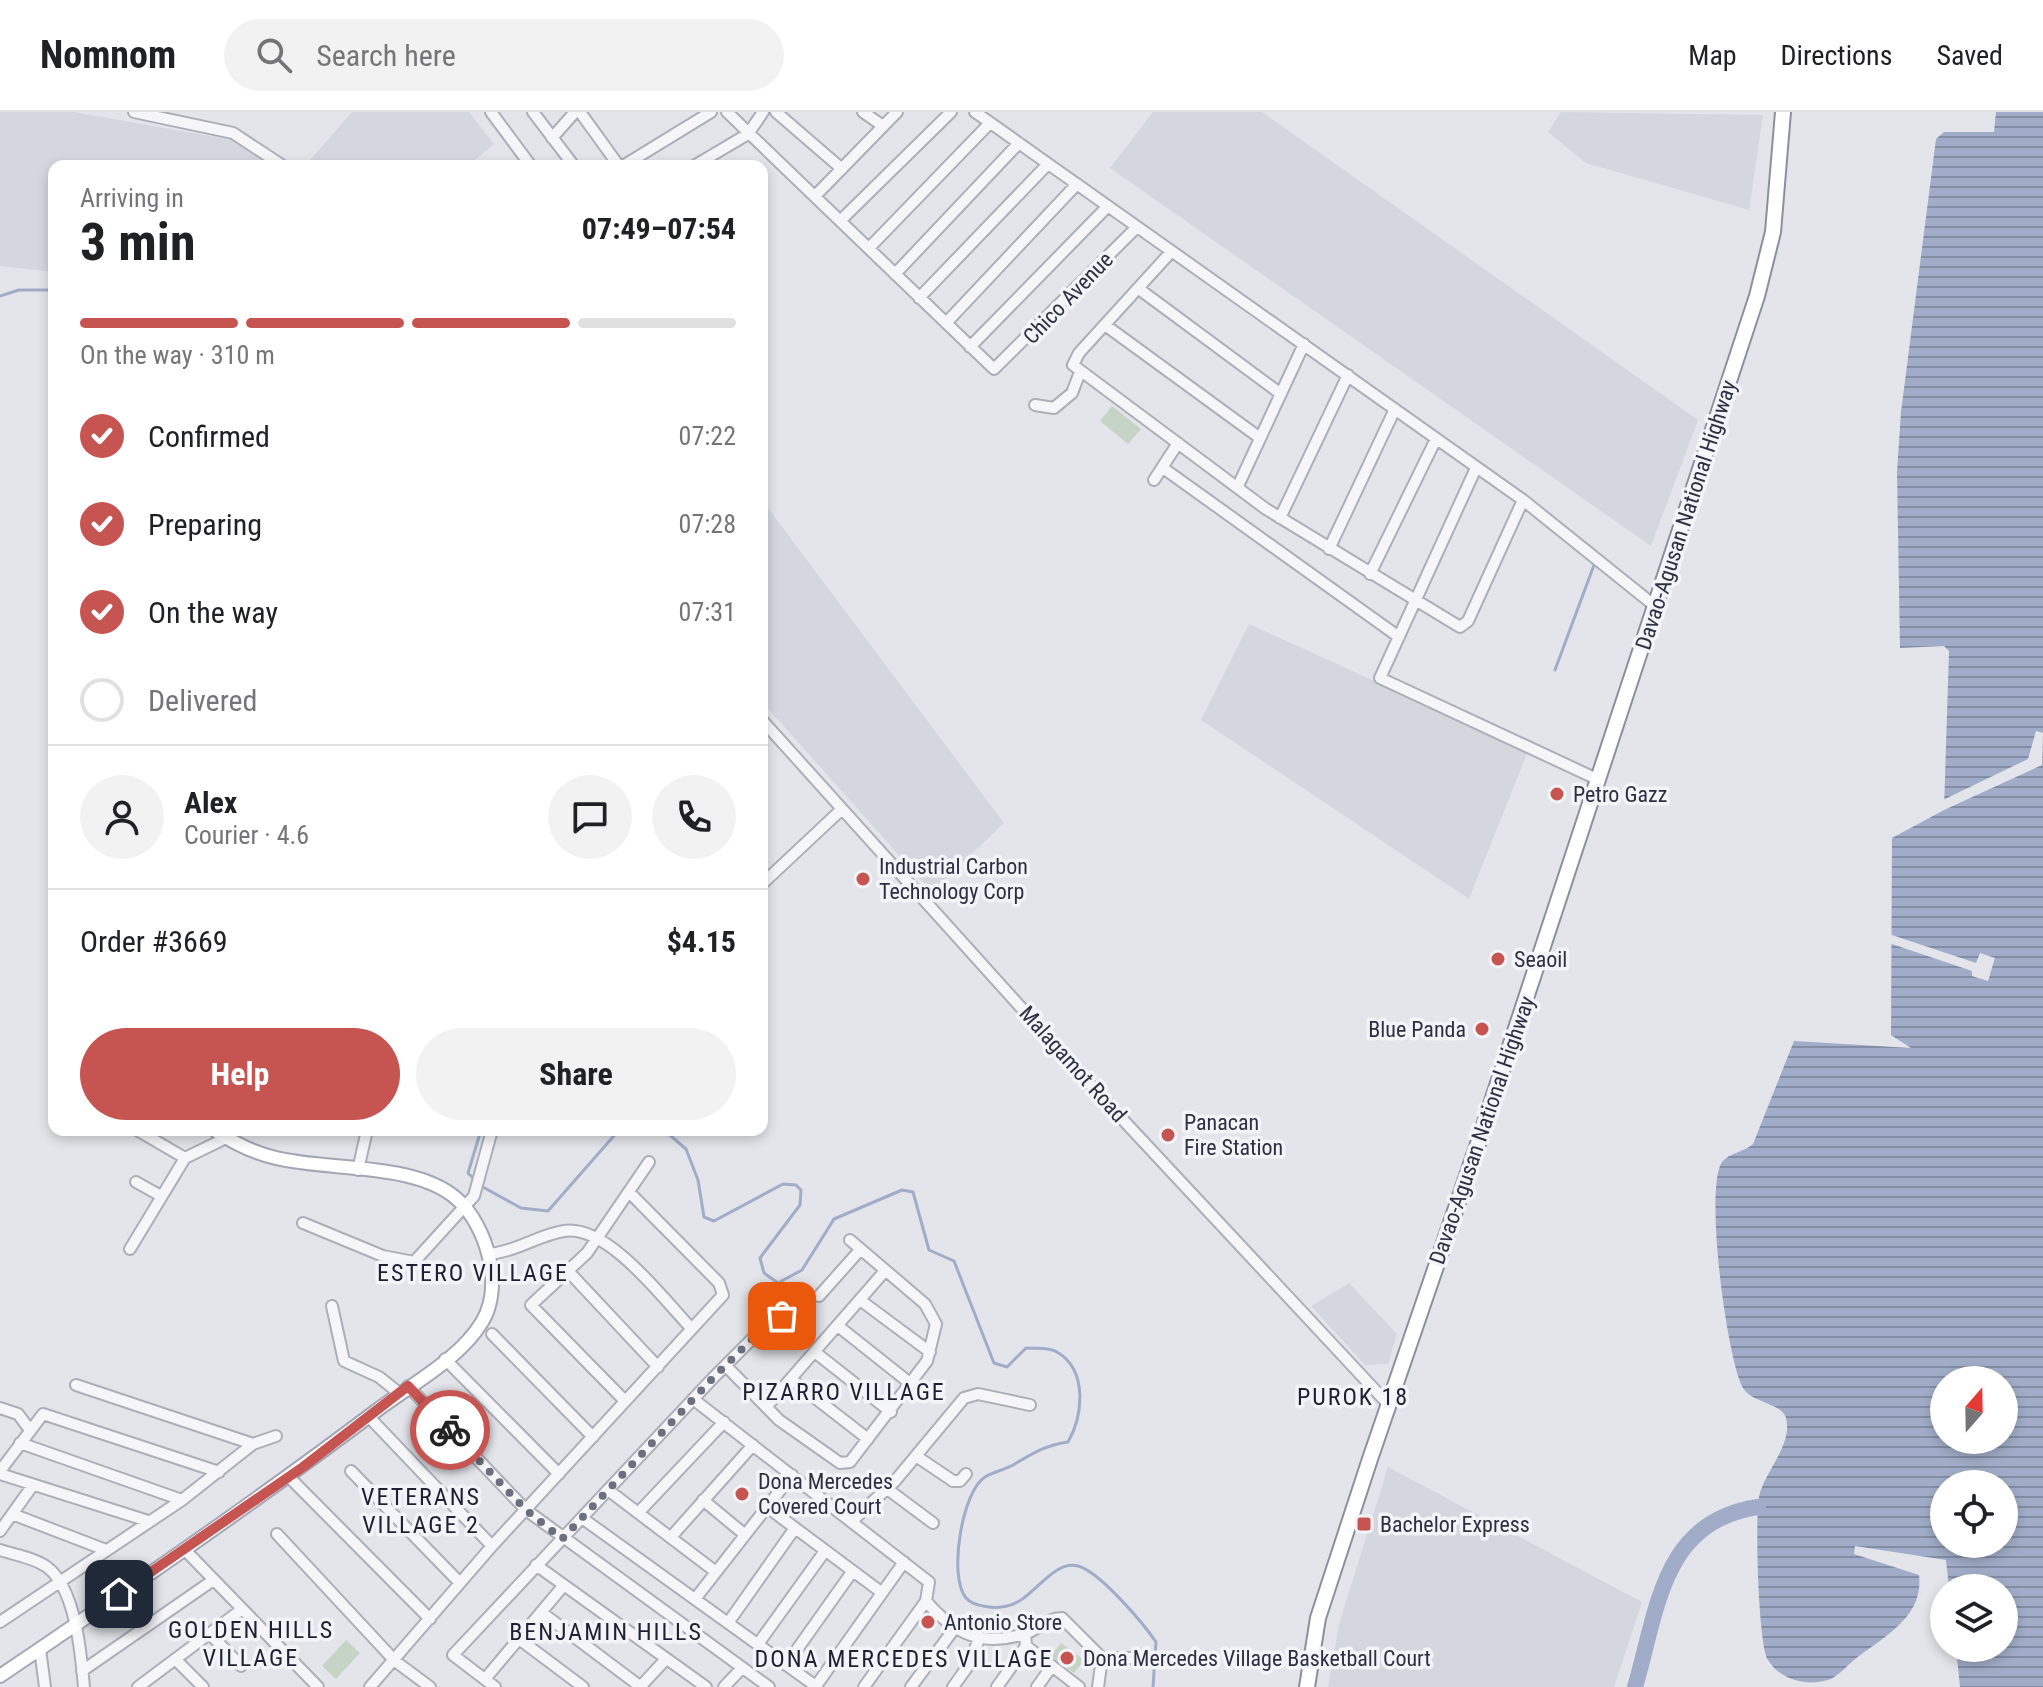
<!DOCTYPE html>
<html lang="en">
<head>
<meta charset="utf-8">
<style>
  :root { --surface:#fff; --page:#f2f2f2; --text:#202124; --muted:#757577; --line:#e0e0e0; --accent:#c65451 }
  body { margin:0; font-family:"Roboto Condensed",sans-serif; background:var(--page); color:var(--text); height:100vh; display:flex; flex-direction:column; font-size:30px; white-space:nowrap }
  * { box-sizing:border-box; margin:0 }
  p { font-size:26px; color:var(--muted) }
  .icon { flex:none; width:44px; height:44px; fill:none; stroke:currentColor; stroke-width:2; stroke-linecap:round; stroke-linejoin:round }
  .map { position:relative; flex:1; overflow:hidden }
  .panel { position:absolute; left:48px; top:48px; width:720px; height:976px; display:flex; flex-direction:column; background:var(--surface); border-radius:16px; box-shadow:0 4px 12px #0003 }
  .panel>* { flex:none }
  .needle { width:52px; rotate:20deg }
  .controls { position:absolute; left:1930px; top:1254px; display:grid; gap:16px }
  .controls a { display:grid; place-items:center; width:88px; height:88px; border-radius:50%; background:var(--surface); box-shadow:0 4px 12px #0003; font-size:40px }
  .pin { position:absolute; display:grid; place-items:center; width:68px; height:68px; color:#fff; margin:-34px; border-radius:16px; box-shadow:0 4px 12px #0006 }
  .courier { position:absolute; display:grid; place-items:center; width:80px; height:80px; margin:-40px; border:6px solid #c65451; border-radius:50%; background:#fff; color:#222; box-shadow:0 2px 10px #0007 }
  .summary em { font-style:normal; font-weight:700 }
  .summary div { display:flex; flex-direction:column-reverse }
  .summary { display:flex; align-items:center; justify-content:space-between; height:136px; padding:0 32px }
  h1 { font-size:52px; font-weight:700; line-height:60px }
  .bar { display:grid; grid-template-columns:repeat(4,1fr); gap:12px 8px; align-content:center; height:96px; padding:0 32px }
  .bar i { height:10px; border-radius:6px; background:var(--line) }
  .bar .on { background:var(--accent) }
  .bar p { grid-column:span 4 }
  .line { display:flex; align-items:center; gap:20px; padding:0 32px; border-top:2px solid var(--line) }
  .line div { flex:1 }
  .round { display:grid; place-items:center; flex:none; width:84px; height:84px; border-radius:42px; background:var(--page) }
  ol { padding:0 32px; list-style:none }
  li { display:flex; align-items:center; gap:24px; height:88px }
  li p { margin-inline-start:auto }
  li .icon { padding:8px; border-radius:50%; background:var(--accent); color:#fff; stroke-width:4 }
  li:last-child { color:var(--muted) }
  li i { width:44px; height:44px; border:4px solid var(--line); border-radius:50% }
  .primary-button { display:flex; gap:16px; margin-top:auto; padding:16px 32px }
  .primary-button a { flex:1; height:92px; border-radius:48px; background:var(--accent); color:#fff; font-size:32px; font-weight:700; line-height:92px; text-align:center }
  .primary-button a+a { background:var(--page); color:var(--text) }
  header { display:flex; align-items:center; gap:48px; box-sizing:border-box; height:112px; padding:0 40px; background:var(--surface); border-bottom:2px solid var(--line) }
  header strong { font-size:38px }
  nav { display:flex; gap:44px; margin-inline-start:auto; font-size:28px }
  .search { width:560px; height:72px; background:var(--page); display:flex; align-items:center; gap:20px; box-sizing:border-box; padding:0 28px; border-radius:44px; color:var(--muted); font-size:30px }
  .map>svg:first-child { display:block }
  .built { fill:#d5d7df }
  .pitch { fill:#c6d4c5 }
  .water { fill:url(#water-rules); fill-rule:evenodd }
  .pier { fill:#e3e5ea }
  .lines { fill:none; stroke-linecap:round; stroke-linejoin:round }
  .stream { stroke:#a1adc8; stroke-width:3 }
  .river { stroke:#a1adc8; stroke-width:16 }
  .minor-casing { stroke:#acafb8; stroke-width:14 }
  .major-casing { stroke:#a3a7b5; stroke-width:16 }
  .highway-casing { stroke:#8b90a0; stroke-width:18 }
  .minor { stroke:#f6f6f9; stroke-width:10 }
  .major { stroke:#fff; stroke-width:12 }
  .highway { stroke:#fff; stroke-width:14 }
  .done { stroke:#6c6f7d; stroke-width:8; stroke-dasharray:0 14.4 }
  .route { stroke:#c65451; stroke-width:10 }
  .poi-dot { fill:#c65451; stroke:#f3f4f8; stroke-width:3 }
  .labels { text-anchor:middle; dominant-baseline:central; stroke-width:7; stroke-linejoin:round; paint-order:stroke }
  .street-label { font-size:22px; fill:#2c3042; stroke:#f3f4f8 }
  .poi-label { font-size:22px; fill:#2c3042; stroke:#f3f4f8; text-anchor:start }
  .neighbourhood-label { font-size:24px; letter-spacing:2px; fill:#1e2133; stroke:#f3f4f8 }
</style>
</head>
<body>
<header>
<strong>Nomnom</strong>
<div class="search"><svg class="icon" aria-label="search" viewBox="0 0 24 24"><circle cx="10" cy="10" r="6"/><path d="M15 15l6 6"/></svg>Search here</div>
<nav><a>Map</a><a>Directions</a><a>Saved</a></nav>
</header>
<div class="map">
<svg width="2043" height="1575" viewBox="0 0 2043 1575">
  <defs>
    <pattern id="water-rules" width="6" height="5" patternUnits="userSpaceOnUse" patternTransform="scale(2)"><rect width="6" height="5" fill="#a1adc8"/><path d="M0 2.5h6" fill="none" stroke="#838da4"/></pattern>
  </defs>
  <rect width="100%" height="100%" fill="#e3e5ea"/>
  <path class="built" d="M0 0H74L232 28 269 54H54V160L0 154Z
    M352 0H469L494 32 468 54H305Z
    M1153 0H1262L1698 308 1651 434 1110 56Z
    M1561 0 1763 3 1749 98 1586 51 1548 20Z
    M762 388 1004 711 932 780 762 590Z
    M1249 512 1528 639 1469 787 1201 608Z
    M1349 1171 1397 1222 1388 1252 1365 1253 1311 1194Z
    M1388 1355 1642 1490 1614 1575H1328L1339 1512Z"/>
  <path class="pitch" d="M1112 294 1141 317 1128 332 1100 309Z
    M346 1528 360 1541 336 1567 322 1554Z
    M1061 1531 1084 1548 1074 1561 1051 1544Z"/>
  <path class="water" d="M1996 0H2043V1575H1960L1956 1536H2004V1476H1949L1946 1448 1855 1434 1854 1442 1919 1463C1924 1503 1887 1523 1859 1544 1849 1551 1842 1561 1831 1567 1808 1575 1781 1569 1768 1548 1758 1532 1755 1406 1759 1385 1764 1360 1793 1333 1786 1306 1782 1291 1752 1291 1743 1276 1727 1249 1704 1075 1722 1050 1729 1041 1744 1040 1753 1032L1794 929 1911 936 1891 923 1892 726 1944 698 1949 539 1944 534 1900 536 1897 360 1901 300 1936 27 1944 20H1994ZM1944 1268H2004V1328H1944ZM1944 1372H2004V1432H1944Z"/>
  <path class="pier" d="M2036 619 2043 621 2042 653 1944 698 1943 688 2028 647Z
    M1889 822 1976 851 1980 841 1995 846 1988 869 1972 864V859L1889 831Z"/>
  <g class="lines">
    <path class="stream" d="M0 184 19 178H54
      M1555 558 1594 453
      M664 1018 686 1037 698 1068 704 1105 714 1109 783 1072 796 1073 801 1078 800 1093 760 1146 764 1161 778 1171 802 1158 834 1107 902 1078 913 1080 929 1138 954 1149 994 1251 1007 1255 1026 1236C1036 1237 1049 1235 1057 1240 1088 1258 1083 1304 1068 1330 1045 1333 1032 1342 1013 1353 1004 1358 993 1360 985 1365 962 1379 948 1465 966 1486 974 1495 996 1497 1007 1494 1032 1490 1052 1447 1078 1454 1100 1460 1143 1511 1156 1530L1153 1575
      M476 1069 468 1061 481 1018
      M481 1074 521 1096 548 1099 619 1018"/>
    <path class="river" d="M1635 1575C1658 1497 1662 1409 1758 1395"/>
    <g class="minor-casing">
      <path id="minor" d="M134 0 233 21 283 54
        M491 0 531 54
        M533 0 574 54
        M580 0 619 54
        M727 0 994 257 1137 115
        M776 0 842 57
        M863 0 883 14
        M975 0 1523 388 1655 494
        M552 26 575 0
        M623 54 711 0
        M694 54 748 22 763 0
        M815 84 897 0
        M841 108 951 0
        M869 136 990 11
        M1171 140 1079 241 1073 253 1266 397 1460 515 1468 509 1523 388
        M895 162 1019 31
        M1139 177 1281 282
        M919 186 1048 52
        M946 211 1077 72
        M1105 213 1260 326
        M970 235 1108 94
        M1035 293 1054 296 1072 281 1080 260
        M1163 356 1399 525
        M1476 356 1380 566 1599 668
        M1154 368 1178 331
        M1238 374 1304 232
        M1280 406 1348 263
        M1329 437 1395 297
        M1370 462 1436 327
        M762 608 1098 981 1388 1292
        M762 772 842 697
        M137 1018 185 1046
        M358 1058 367 1018
        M136 1070 161 1084
        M303 1111 383 1144 414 1150 474 1084 492 1018
        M130 1137 185 1046 226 1026 230 1018
        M488 1142C516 1140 538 1123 564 1119 608 1112 664 1188 692 1217
        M569 1160 658 1255
        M819 1184 860 1138
        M860 1188 930 1240
        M332 1194 344 1249 379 1265 399 1281
        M838 1214 911 1272
        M492 1222 593 1325
        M816 1241 891 1300
        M445 1247 559 1362
        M726 1254 779 1308 840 1351 850 1350 927 1249 936 1212 925 1192 850 1128
        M792 1268 868 1327
        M76 1273 253 1332
        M408 1274 526 1398 769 1575
        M693 1287 929 1470 926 1489 864 1575
        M625 1289 531 1193 587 1141 649 1050
        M767 1294 884 1160
        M0 1296 18 1302 30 1318
        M369 1305 492 1434
        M20 1331 182 1388
        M916 1344 953 1369H960L966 1362
        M0 1359 43 1302 219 1360
        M351 1359 460 1471
        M0 1362 148 1409
        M289 1365 430 1507
        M886 1376 933 1411
        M608 1378 716 1460
        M703 1388 744 1422
        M767 1395 881 1480
        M638 1401 724 1310
        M12 1402 106 1438
        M582 1406 817 1575
        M852 1409 895 1369 964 1286 978 1282 1030 1293
        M0 1419 33 1373
        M277 1422 395 1549 430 1575
        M671 1425 753 1333
        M184 1437 318 1575
        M0 1438C15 1443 35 1446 47 1455 76 1477 81 1542 84 1575
        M536 1453 706 1575
        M695 1487 792 1363
        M926 1489C954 1522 983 1536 1027 1521 1039 1516 1048 1506 1062 1506L1102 1546H1147
        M541 1500 641 1575
        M0 1510 182 1388 253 1332 276 1324
        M728 1511 795 1416
        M1025 1522 1026 1534 1079 1575
        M211 1523 241 1554
        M519 1527 583 1575
        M758 1532 825 1439
        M40 1537 45 1575
        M177 1549 203 1575
        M786 1553 852 1460
        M82 1559 212 1469
        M485 1567 564 1473
        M816 1574 904 1450
        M138 1575 241 1498
        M370 1575 492 1434 723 1183 719 1171 629 1080
        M495 1575 453 1543 713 1266 769 1210 789 1202
        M640 1575 666 1547
        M724 1575 742 1556
        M911 1575 954 1517
        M953 1575 968 1554 979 1527
        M997 1575 1026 1534
        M1037 1575 1052 1554
        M1098 1575 1102 1546"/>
    </g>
    <g class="major-casing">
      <path id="major" d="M0 1564C127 1478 254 1391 376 1299 410 1273 460 1247 482 1210 504 1174 487 1114 457 1087 416 1050 328 1059 276 1046 254 1041 234 1031 216 1019"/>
    </g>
    <g class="highway-casing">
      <path id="highway" d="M1307 1575 1318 1506 1370 1347 1479 1029 1757 184 1773 120 1783 0"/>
    </g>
    <use href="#minor" class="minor"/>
    <use href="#major" class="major"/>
    <use href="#highway" class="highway"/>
  </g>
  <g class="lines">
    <path class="done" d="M450 1318 526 1398 562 1427 713 1266 769 1210 782 1204"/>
    <path class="route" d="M119 1482 303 1355 408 1274 450 1318"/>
  </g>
  <g class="poi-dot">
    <circle cx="1557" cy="682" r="8"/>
    <circle cx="863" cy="767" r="8"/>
    <circle cx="1498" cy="847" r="8"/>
    <circle cx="1482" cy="917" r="8"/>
    <circle cx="1168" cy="1023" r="8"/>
    <circle cx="742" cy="1382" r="8"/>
    <rect x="1356" y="1404" width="16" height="16" rx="4"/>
    <circle cx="928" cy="1510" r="8"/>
    <circle cx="1067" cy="1546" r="8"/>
  </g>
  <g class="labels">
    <g class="street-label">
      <text transform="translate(1068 186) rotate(-46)">Chico Avenue</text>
      <text transform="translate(1686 403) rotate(-72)">Davao-Agusan National Highway</text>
      <text transform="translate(1073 952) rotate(48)">Malagamot Road</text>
      <text transform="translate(1482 1018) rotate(-71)">Davao-Agusan National Highway</text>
    </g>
    <g class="poi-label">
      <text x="1573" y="682">Petro Gazz</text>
      <text x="879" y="754">Industrial Carbon<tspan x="879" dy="25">Technology Corp</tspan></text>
      <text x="1514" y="847">Seaoil</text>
      <text x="1466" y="917" text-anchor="end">Blue Panda</text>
      <text x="1184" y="1010">Panacan<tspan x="1184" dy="25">Fire Station</tspan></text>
      <text x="758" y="1369">Dona Mercedes<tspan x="758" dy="25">Covered Court</tspan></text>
      <text x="1380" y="1412">Bachelor Express</text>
      <text x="944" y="1510">Antonio Store</text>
      <text x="1083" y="1546">Dona Mercedes Village Basketball Court</text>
    </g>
    <g class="neighbourhood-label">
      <text x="473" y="1161">ESTERO VILLAGE</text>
      <text x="844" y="1280">PIZARRO VILLAGE</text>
      <text x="1353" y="1285">PUROK 18</text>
      <text x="421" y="1385">VETERANS<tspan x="421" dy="28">VILLAGE 2</tspan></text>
      <text x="251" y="1518">GOLDEN HILLS<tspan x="251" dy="28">VILLAGE</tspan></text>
      <text x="606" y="1520">BENJAMIN HILLS</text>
      <text x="904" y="1547">DONA MERCEDES VILLAGE</text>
    </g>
  </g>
</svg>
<div class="controls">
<a><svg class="needle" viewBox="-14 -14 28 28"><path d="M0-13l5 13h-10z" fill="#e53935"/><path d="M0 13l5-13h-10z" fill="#757577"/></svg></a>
<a><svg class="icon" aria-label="locate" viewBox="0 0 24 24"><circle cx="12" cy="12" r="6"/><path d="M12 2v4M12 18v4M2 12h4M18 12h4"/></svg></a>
<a><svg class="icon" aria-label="layers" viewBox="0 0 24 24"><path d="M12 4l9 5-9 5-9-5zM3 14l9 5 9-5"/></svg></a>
</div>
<div class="pin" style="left:782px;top:1204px;background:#ea580c"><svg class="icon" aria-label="bag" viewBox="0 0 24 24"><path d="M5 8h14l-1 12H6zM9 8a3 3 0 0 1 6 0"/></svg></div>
<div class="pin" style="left:119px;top:1482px;background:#1f2937"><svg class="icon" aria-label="home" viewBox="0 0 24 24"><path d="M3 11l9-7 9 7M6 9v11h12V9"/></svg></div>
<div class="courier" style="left:450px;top:1318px"><svg class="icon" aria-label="bike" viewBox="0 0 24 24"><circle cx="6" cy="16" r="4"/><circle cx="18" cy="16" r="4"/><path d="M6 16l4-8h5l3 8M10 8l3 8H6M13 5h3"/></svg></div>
<section class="panel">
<div class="summary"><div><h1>3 min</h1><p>Arriving in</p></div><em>07:49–07:54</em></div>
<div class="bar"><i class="on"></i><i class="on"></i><i class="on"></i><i></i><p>On the way · 310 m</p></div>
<ol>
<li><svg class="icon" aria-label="check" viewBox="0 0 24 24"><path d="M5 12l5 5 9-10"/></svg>Confirmed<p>07:22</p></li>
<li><svg class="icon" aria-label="check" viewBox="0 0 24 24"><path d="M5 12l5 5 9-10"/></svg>Preparing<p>07:28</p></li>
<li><svg class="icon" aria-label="check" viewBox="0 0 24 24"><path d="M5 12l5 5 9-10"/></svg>On the way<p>07:31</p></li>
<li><i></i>Delivered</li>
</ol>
<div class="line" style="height:144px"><a class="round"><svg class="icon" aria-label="person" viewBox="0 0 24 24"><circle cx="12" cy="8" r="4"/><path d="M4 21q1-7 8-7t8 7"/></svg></a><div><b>Alex</b><p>Courier · 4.6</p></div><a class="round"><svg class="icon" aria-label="chat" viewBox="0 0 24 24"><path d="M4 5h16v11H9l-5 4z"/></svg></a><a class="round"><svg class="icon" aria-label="phone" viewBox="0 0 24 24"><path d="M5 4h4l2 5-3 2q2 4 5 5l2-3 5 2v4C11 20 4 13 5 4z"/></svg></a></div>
<div class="line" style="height:104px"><div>Order #3669</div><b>$4.15</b></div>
<div class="primary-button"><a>Help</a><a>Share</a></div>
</section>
</div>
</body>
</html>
